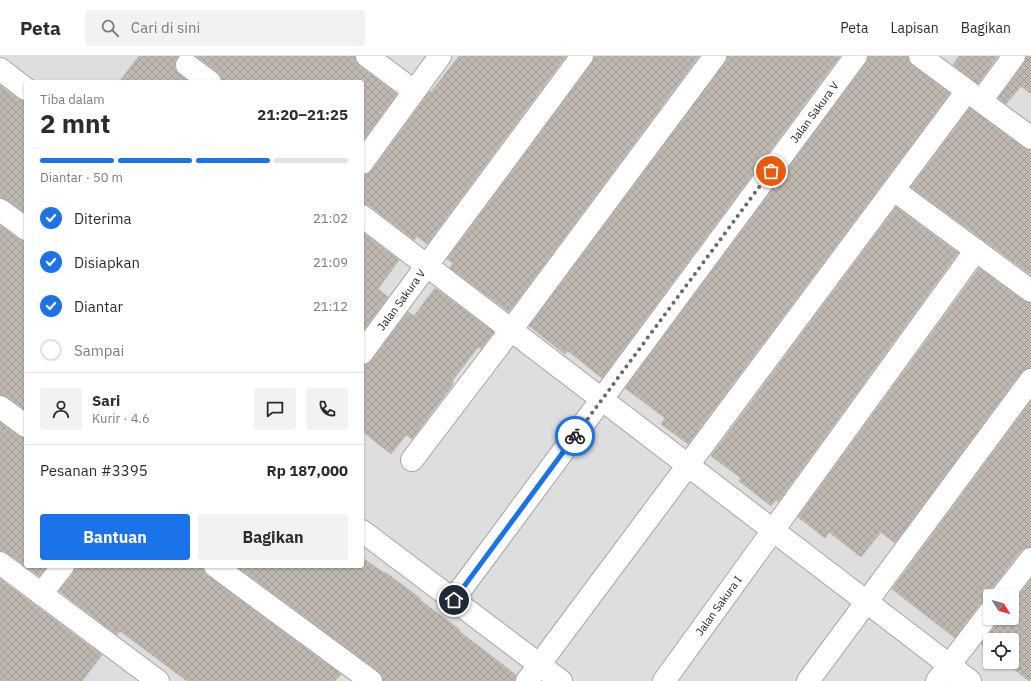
<!DOCTYPE html>
<html lang="id">
<head>
<meta charset="utf-8">
<style>
  :root { --surface:#fff; --page:#f2f2f3; --text:#2b2b33; --muted:#7c7c81; --line:#e1e1e2; --accent:#1a73e8 }
  body { margin:0; font-family:"IBM Plex Sans",sans-serif; background:var(--page); color:var(--text); height:100vh; display:flex; flex-direction:column; font-size:15px; white-space:nowrap }
  * { box-sizing:border-box; margin:0 }
  p { font-size:13px; color:var(--muted) }
  .icon { flex:none; width:22px; height:22px; fill:none; stroke:currentColor; stroke-width:2; stroke-linecap:round; stroke-linejoin:round }
  .map { position:relative; flex:1; overflow:hidden }
  .details { position:absolute; left:24px; top:24px; width:340px; height:488px; display:flex; flex-direction:column; background:var(--surface); border-radius:4px; box-shadow:0 1px 3px #0004 }
  .details>* { flex:none }
  .needle { width:26px; rotate:127deg }
  .fabs { position:absolute; left:983px; top:533px; display:grid; gap:8px }
  .fabs a { display:grid; place-items:center; width:36px; height:36px; border-radius:4px; background:var(--surface); box-shadow:0 1px 3px #0004; font-size:20px }
  .pin { position:absolute; display:grid; place-items:center; width:34px; height:34px; color:#fff; margin:-17px; border:2px solid #fff; border-radius:50%; box-shadow:0 1px 4px #0007 }
  .courier { position:absolute; display:grid; place-items:center; width:40px; height:40px; margin:-20px; border:3px solid #1a73e8; border-radius:50%; background:#fff; color:#222; box-shadow:0 1px 5px #0007 }
  .head em { font-style:normal; font-weight:700 }
  .head div { display:flex; flex-direction:column-reverse }
  .head { display:flex; align-items:center; justify-content:space-between; height:68px; padding:0 16px }
  h1 { font-size:26px; font-weight:700; line-height:30px }
  .bar { display:grid; grid-template-columns:repeat(4,1fr); gap:6px 4px; align-content:center; height:48px; padding:0 16px }
  .bar i { height:5px; border-radius:3px; background:var(--line) }
  .bar .on { background:var(--accent) }
  .bar p { grid-column:span 4 }
  .line { display:flex; align-items:center; gap:10px; padding:0 16px; border-top:1px solid var(--line) }
  .line div { flex:1 }
  .round { display:grid; place-items:center; flex:none; width:42px; height:42px; border-radius:4px; background:var(--page) }
  ol { padding:0 16px; list-style:none }
  li { display:flex; align-items:center; gap:12px; height:44px }
  li p { margin-inline-start:auto }
  li .icon { padding:4px; border-radius:50%; background:var(--accent); color:#fff; stroke-width:4 }
  li:last-child { color:var(--muted) }
  li i { width:22px; height:22px; border:2px solid var(--line); border-radius:50% }
  .cta { display:flex; gap:8px; margin-top:auto; padding:8px 16px }
  .cta a { flex:1; height:46px; border-radius:4px; background:var(--accent); color:#fff; font-size:16px; font-weight:700; line-height:46px; text-align:center }
  .cta a+a { background:var(--page); color:var(--text) }
  header { display:flex; align-items:center; gap:24px; box-sizing:border-box; height:56px; padding:0 20px; background:var(--surface); border-bottom:1px solid var(--line) }
  header strong { font-size:19px }
  nav { display:flex; gap:22px; margin-inline-start:auto; font-size:14px }
  .search { width:280px; height:36px; background:var(--page); display:flex; align-items:center; gap:10px; box-sizing:border-box; padding:0 14px; border-radius:4px; color:var(--muted); font-size:15px }
  .map>svg:first-child { display:block }
  .residential { fill:#dfdede; fill-rule:evenodd }
  .building { fill:url(#building-cross-hatch); stroke:#c2b6aa }
  .lines { fill:none; stroke-linecap:round; stroke-linejoin:round }
  .minor-casing { stroke:#a5a5a5; stroke-width:24 }
  .minor { stroke:#fff; stroke-width:22 }
  .done { stroke:#6a6967; stroke-width:4; stroke-dasharray:0 7.2 }
  .route { stroke:#1a73e8; stroke-width:5 }
  .labels { text-anchor:middle; dominant-baseline:central; stroke-width:3.5; stroke-linejoin:round; paint-order:stroke }
  .street-label { font-size:11px; fill:#212121; stroke:#fff }
</style>
</head>
<body>
<header>
<strong>Peta</strong>
<div class="search"><svg class="icon" aria-label="search" viewBox="0 0 24 24"><circle cx="10" cy="10" r="6"/><path d="M15 15l6 6"/></svg>Cari di sini</div>
<nav><a>Peta</a><a>Lapisan</a><a>Bagikan</a></nav>
</header>
<div class="map">
<svg width="1031" height="625" viewBox="0 0 1031 625">
  <defs>
    <pattern id="building-cross-hatch" width="8" height="8" patternUnits="userSpaceOnUse"><rect width="8" height="8" fill="#beb8b1"/><path d="M0 0l8 8M0 8l8-8" fill="none" stroke="#a39e98"/></pattern>
  </defs>
  <rect width="100%" height="100%" fill="#f1eee8"/>
  <path class="residential" d="M0 0H1031V625H0ZM26 26H362V510H26ZM990 540H1012V562H990ZM990 584H1012V606H990Z"/>
  <path class="building" d="M139 0H179L175 7V14L180 19 189 26H119Z
    M196 0H355L356 5 360 10 397 38 362 86V26H222L221 21 218 16Z
    M459 0H566L427 188 417 180 414 184 370 150 362 148V119L367 118 372 114 430 35 431 36Z
    M594 0H699L509 256 450 212 453 207 447 203 592 7Z
    M727 0H840L602 322 568 295 565 298 529 270 725 7Z
    M868 0H908L909 5 913 10 950 37 688 388 661 368 665 362 625 332 866 7Z
    M959 0H998L978 28 953 9Z
    M1026 0H1031V38L1021 30 1006 48 998 42 1024 7Z
    M0 29 18 43 26 46V158L7 144 0 142Z
    M970 52 1024 92 1031 94V219L911 131Z
    M896 151 958 197 778 446 776 444 771 450 739 425 741 422 711 400Z
    M0 169 19 183 26 185V355L7 341 0 339Z
    M362 176 399 204 378 233 388 241 362 276Z
    M979 212 1024 245 1031 247V312L1026 313 1021 317 895 487 881 476 861 501 829 476 825 482 798 461Z
    M435 232 494 276 481 293 478 291 452 325 454 327 412 383 406 379 391 398 362 375V309L367 308 372 304 408 256 414 260Z
    M1031 345V491L1026 492 1021 495 992 532 990 538V544L985 545 980 548 955 582 892 533Z
    M0 366 19 380 26 382V510H47L39 520 7 497 0 495Z
    M364 503 384 517 385 516 421 543 420 544 460 574 459 575 516 619 515 625H383L382 620 378 615 236 510H362V506Z
    M75 510H203L204 515 208 520 341 618 335 625H187L120 575 117 579 59 535 73 518Z
    M0 523 102 599 82 625H0Z
    M1031 523V625H1029L1005 606H1012V584H990V595L981 588 1001 562H1012V548Z"/>
  <g class="lines">
    <g class="minor-casing">
      <g id="minor">
        <path d="M367 0 414 35"/>
        <path d="M920 0 1031 82"/>
        <path d="M187 9 210 26"/>
        <path d="M0 13 26 33"/>
        <path d="M981 45 1014 0"/>
        <path d="M362 107 440 0"/>
        <path d="M894 134 1031 235"/>
        <path d="M0 154 26 173"/>
        <path d="M362 160 970 625"/>
        <path id="s1" d="M362 297 582 0"/>
        <path d="M0 351 26 370"/>
        <path d="M412 404 511 274 715 0"/>
        <path d="M362 475 561 625"/>
        <path d="M0 507 158 625"/>
        <path d="M215 510 371 625"/>
        <path d="M41 538 63 510"/>
        <path d="M1002 540 1031 503"/>
        <path id="s2" d="M453 544 856 0"/>
        <path d="M527 625 967 35"/>
        <path id="s3" d="M664 625 976 194"/>
        <path d="M808 625 1031 324"/>
        <path d="M937 625 990 556"/>
      </g>
    </g>
    <use href="#minor" class="minor"/>
  </g>
  <g class="lines">
    <path class="done" d="M575 380 771 115"/>
    <path class="route" d="M454 544 575 380"/>
  </g>
  <g class="labels">
    <g class="street-label">
      <text stroke="none"><textPath href="#s2" startOffset="607">Jalan Sakura V</textPath></text>
      <text stroke="none"><textPath href="#s1" startOffset="66">Jalan Sakura V</textPath></text>
      <text stroke="none"><textPath href="#s3" startOffset="93">Jalan Sakura I</textPath></text>
    </g>
  </g>
</svg>
<div class="fabs">
<a><svg class="needle" viewBox="-14 -14 28 28"><path d="M0-13l5 13h-10z" fill="#e53935"/><path d="M0 13l5-13h-10z" fill="#7c7c81"/></svg></a>
<a><svg class="icon" aria-label="locate" viewBox="0 0 24 24"><circle cx="12" cy="12" r="6"/><path d="M12 2v4M12 18v4M2 12h4M18 12h4"/></svg></a>
</div>
<div class="pin" style="left:771px;top:115px;background:#ea580c"><svg class="icon" aria-label="bag" viewBox="0 0 24 24"><path d="M5 8h14l-1 12H6zM9 8a3 3 0 0 1 6 0"/></svg></div>
<div class="pin" style="left:454px;top:544px;background:#1f2937"><svg class="icon" aria-label="home" viewBox="0 0 24 24"><path d="M3 11l9-7 9 7M6 9v11h12V9"/></svg></div>
<div class="courier" style="left:575px;top:380px"><svg class="icon" aria-label="bike" viewBox="0 0 24 24"><circle cx="6" cy="16" r="4"/><circle cx="18" cy="16" r="4"/><path d="M6 16l4-8h5l3 8M10 8l3 8H6M13 5h3"/></svg></div>
<section class="details">
<div class="head"><div><h1>2 mnt</h1><p>Tiba dalam</p></div><em>21:20–21:25</em></div>
<div class="bar"><i class="on"></i><i class="on"></i><i class="on"></i><i></i><p>Diantar · 50 m</p></div>
<ol>
<li><svg class="icon" aria-label="check" viewBox="0 0 24 24"><path d="M5 12l5 5 9-10"/></svg>Diterima<p>21:02</p></li>
<li><svg class="icon" aria-label="check" viewBox="0 0 24 24"><path d="M5 12l5 5 9-10"/></svg>Disiapkan<p>21:09</p></li>
<li><svg class="icon" aria-label="check" viewBox="0 0 24 24"><path d="M5 12l5 5 9-10"/></svg>Diantar<p>21:12</p></li>
<li><i></i>Sampai</li>
</ol>
<div class="line" style="height:72px"><a class="round"><svg class="icon" aria-label="person" viewBox="0 0 24 24"><circle cx="12" cy="8" r="4"/><path d="M4 21q1-7 8-7t8 7"/></svg></a><div><b>Sari</b><p>Kurir · 4.6</p></div><a class="round"><svg class="icon" aria-label="chat" viewBox="0 0 24 24"><path d="M4 5h16v11H9l-5 4z"/></svg></a><a class="round"><svg class="icon" aria-label="phone" viewBox="0 0 24 24"><path d="M5 4h4l2 5-3 2q2 4 5 5l2-3 5 2v4C11 20 4 13 5 4z"/></svg></a></div>
<div class="line" style="height:52px"><div>Pesanan #3395</div><b>Rp 187,000</b></div>
<div class="cta"><a>Bantuan</a><a>Bagikan</a></div>
</section>
</div>
</body>
</html>
